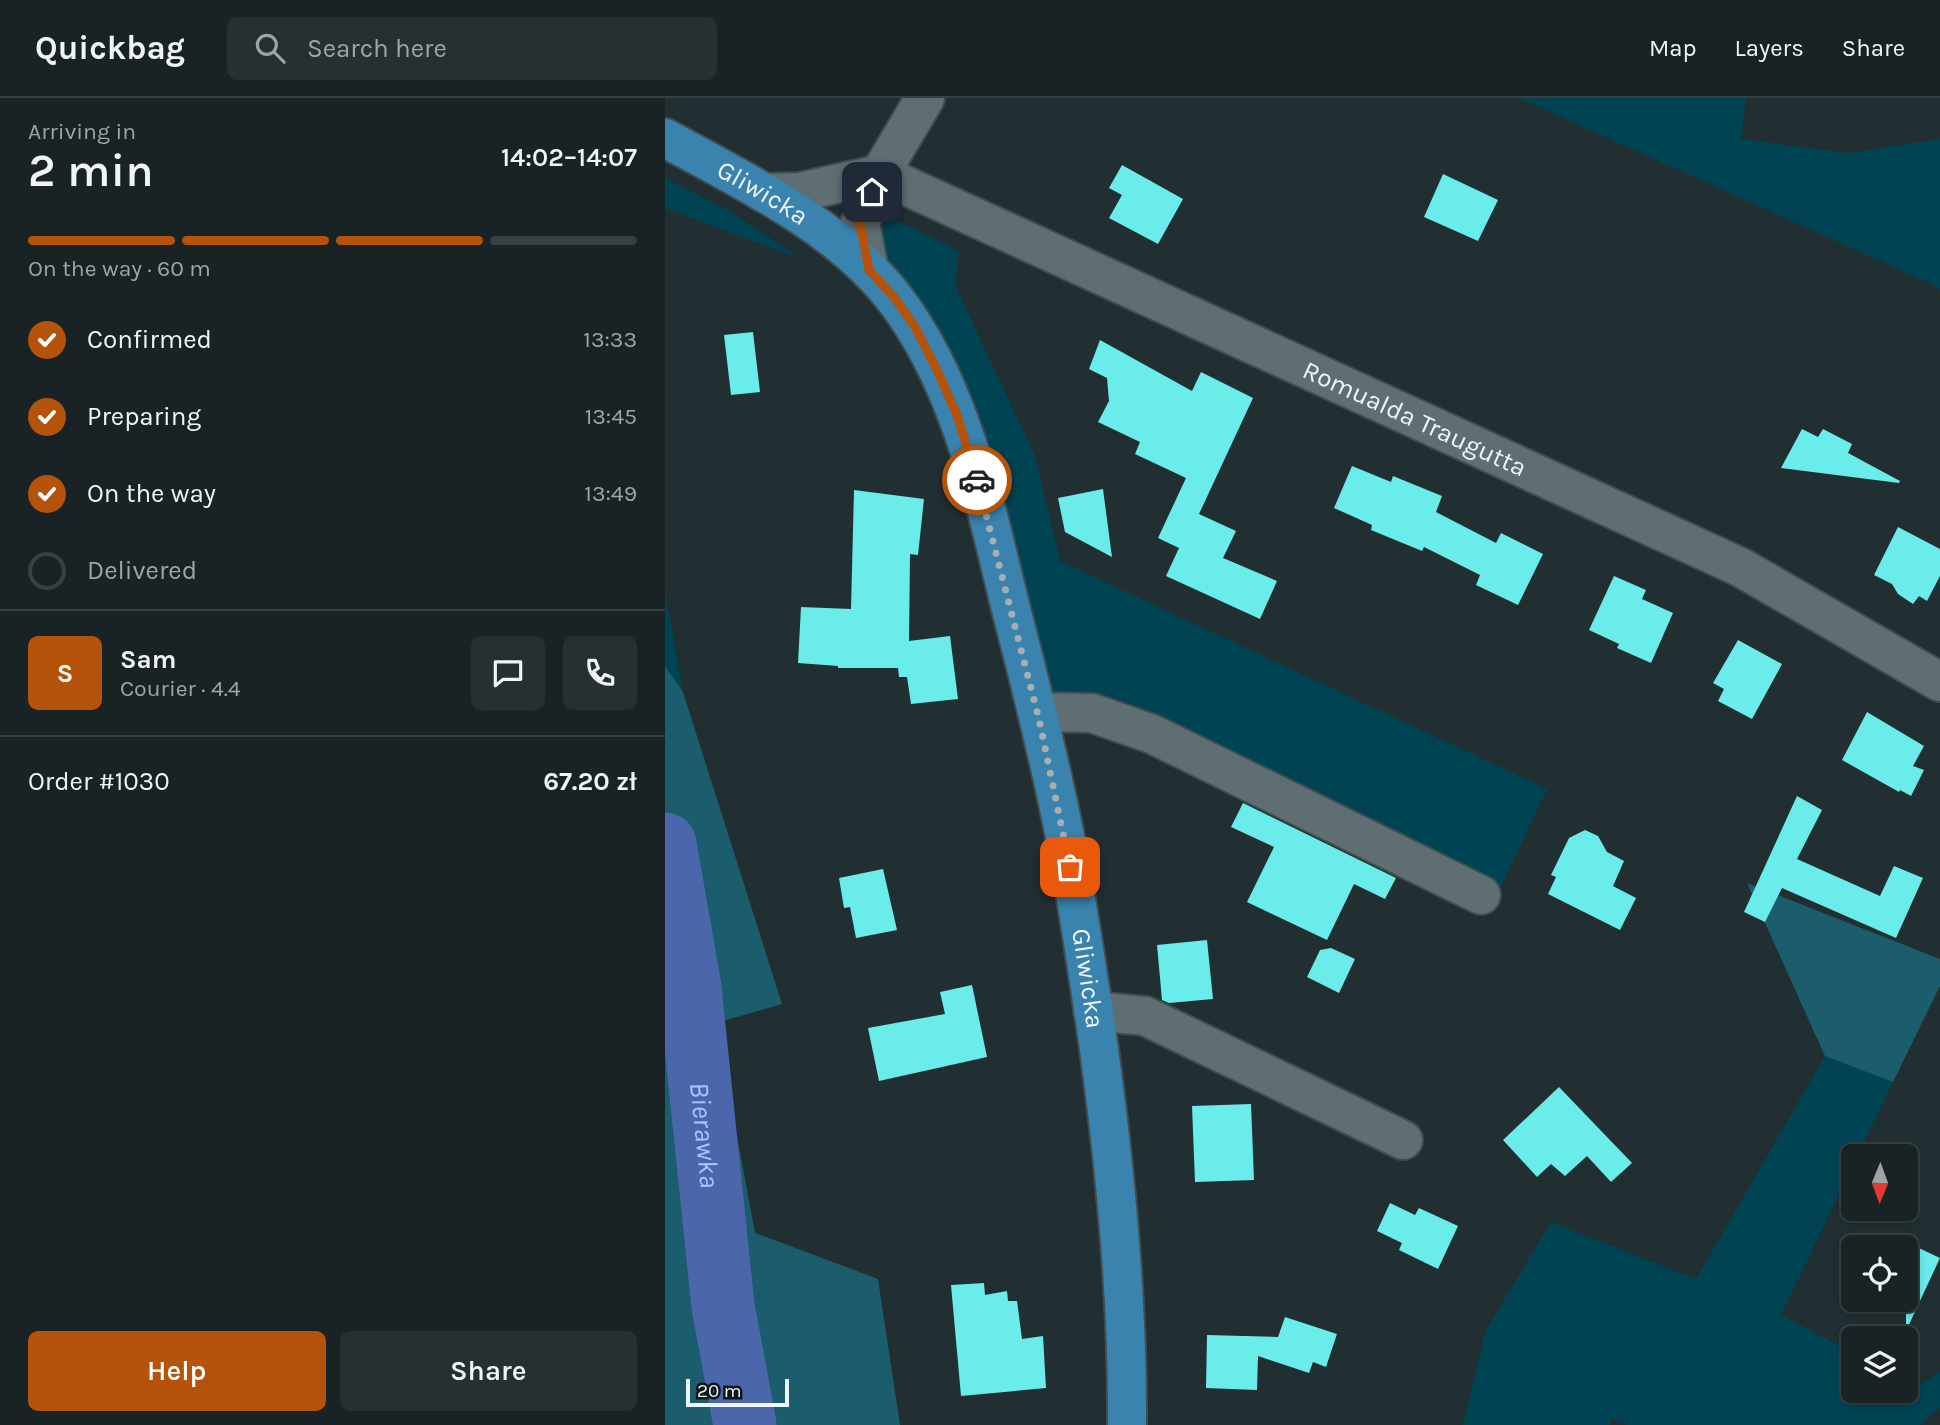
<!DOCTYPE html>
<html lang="en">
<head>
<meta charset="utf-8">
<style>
  :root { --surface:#192326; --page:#262f32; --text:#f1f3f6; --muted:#9fa4a7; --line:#374043; --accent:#b45309 }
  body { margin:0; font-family:Karla,sans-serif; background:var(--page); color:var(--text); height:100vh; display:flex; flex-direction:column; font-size:26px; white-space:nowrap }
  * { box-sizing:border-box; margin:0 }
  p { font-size:23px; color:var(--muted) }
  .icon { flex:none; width:38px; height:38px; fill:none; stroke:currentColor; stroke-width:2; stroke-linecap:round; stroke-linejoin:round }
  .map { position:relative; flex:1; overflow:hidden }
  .drawer { display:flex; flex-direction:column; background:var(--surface); width:665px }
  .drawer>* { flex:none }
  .needle { width:46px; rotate:181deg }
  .tools { position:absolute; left:1176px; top:1046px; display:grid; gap:14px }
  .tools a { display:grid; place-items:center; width:77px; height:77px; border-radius:10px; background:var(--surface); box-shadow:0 4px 10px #0003,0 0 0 2px var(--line); font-size:35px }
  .scale { position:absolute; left:21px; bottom:18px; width:103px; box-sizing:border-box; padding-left:7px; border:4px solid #edf6f9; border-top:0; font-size:19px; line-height:24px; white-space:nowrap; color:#edf6f9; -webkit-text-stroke:5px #101618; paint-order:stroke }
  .pin { position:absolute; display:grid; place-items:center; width:60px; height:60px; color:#fff; margin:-30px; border-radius:14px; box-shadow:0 4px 10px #0006 }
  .courier { position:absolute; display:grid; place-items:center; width:70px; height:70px; margin:-35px; border:5px solid #b45309; border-radius:50%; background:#fff; color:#222; box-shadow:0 2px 9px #0007 }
  .summary em { font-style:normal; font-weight:600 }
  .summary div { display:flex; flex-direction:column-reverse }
  .summary { display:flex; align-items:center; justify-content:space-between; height:119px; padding:0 28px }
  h1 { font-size:46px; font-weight:600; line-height:52px }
  .bar { display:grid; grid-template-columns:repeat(4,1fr); gap:10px 7px; align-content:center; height:84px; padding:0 28px }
  .bar i { height:9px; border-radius:5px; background:var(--line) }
  .bar .on { background:var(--accent) }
  .bar p { grid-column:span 4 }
  .line { display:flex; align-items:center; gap:18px; padding:0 28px; border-top:2px solid var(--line) }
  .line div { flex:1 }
  .round { display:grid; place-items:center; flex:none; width:74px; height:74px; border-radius:10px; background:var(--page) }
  ol { padding:0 28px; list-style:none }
  li { display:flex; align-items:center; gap:21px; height:77px }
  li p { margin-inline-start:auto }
  li .icon { padding:7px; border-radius:50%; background:var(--accent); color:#fff; stroke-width:4 }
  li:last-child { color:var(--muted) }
  li i { width:38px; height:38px; border:4px solid var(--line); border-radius:50% }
  .button { display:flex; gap:14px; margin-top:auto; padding:14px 28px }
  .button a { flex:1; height:80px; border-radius:10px; background:var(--accent); color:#fff; font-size:28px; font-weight:600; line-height:80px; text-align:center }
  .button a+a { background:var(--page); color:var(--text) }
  header { display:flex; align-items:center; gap:42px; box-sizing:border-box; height:98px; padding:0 35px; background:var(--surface); border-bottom:2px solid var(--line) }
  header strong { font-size:33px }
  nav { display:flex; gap:38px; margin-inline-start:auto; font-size:24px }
  .search { width:490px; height:63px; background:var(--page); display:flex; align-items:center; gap:18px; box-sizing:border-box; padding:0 24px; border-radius:10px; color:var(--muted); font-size:26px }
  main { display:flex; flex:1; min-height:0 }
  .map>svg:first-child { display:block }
  .green { fill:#004453 }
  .forest { fill:#1c5d6d }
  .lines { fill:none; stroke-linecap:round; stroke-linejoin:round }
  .river { stroke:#4c66ac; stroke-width:63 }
  .building { fill:#69ecea }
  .minor-casing { stroke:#404d50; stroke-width:42 }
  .major-casing { stroke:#404d50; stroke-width:42 }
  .minor { stroke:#5e6e73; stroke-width:38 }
  .major { stroke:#3983ae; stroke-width:38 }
  .done { stroke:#a6b0b4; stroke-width:7; stroke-dasharray:0 12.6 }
  .route { stroke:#b45309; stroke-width:9 }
  .labels { text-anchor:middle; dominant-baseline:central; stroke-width:7; stroke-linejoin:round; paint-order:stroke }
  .street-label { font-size:26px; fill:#edf6f9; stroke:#101618 }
  .water-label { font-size:28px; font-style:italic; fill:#aac2fd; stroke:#101618 }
</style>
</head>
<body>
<header>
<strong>Quickbag</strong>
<div class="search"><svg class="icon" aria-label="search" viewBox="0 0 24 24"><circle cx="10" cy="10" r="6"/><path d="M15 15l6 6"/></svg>Search here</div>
<nav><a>Map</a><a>Layers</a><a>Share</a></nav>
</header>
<main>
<section class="drawer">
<div class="summary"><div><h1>2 min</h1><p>Arriving in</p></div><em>14:02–14:07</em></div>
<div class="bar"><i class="on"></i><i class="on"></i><i class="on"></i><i></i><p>On the way · 60 m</p></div>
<ol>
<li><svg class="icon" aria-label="check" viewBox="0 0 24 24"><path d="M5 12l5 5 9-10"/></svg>Confirmed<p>13:33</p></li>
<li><svg class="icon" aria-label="check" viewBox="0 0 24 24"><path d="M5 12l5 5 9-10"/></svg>Preparing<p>13:45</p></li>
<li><svg class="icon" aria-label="check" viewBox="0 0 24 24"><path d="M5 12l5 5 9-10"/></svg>On the way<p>13:49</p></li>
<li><i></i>Delivered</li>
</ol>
<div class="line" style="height:126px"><b class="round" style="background:var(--accent);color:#fff">S</b><div><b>Sam</b><p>Courier · 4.4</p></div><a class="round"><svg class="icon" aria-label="chat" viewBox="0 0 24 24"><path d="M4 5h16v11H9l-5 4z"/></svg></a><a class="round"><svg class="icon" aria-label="phone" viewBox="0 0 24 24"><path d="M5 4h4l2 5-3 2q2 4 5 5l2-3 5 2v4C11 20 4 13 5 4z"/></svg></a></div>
<div class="line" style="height:91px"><div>Order #1030</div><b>67.20 zł</b></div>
<div class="button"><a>Help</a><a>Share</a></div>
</section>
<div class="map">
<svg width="1275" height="1327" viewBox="0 0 1275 1327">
  <rect width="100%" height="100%" fill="#212f33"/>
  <path class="green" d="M854 0H1081L1076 41 1184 55 1275 41V197L1273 189Z
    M0 80 66 114 136 161 0 110Z
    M231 122 294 153 290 187 370 358 395 463 882 691 829 803 456 636 395 629 258 211 216 154 214 136 219 125Z
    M0 493 18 594 0 568Z
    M1160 958 1228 984 1192 1059H1188V1067L1116 1217 1188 1255V1293H1241V1282L1252 1288 1275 1274V1310L1255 1327H962L947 1321 944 1327H798L820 1234 886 1124 1031 1181Z"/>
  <path class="forest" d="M0 568 18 594 117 906 51 925 90 1135 213 1181 235 1327H0Z
    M1082 785 1275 861V888L1228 984 1160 958Z"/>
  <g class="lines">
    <path class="river" id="s1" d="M0 746 25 890 58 1208 80 1327"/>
  </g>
  <path class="building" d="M457 67 518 101 493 146 444 120 457 97 444 90Z
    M778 76 833 102 813 143 759 119Z
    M88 234 95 294 66 297 59 237Z
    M435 242 527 293 536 274 588 300 534 416 571 433 558 460 612 483 595 521 501 478 514 450 493 440 521 380 470 356 475 344 433 324 444 303 442 280 424 271Z
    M1137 331 1153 339 1158 331 1187 346 1183 355 1235 383 1234 385 1116 370Z
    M687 368 726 384 728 378 777 398 771 414 831 445 836 435 878 456 853 507 811 487 815 477 759 449 757 453 706 432 707 427 669 410Z
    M438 391 443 429 447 459 400 434 393 400Z
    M189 392 259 401 253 457 245 456 244 543 285 538 293 601 246 606 242 579H234L233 570H173V568L133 565 136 509 186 511Z
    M1233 429 1275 451V478L1262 503 1254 498 1248 506 1233 496 1227 486 1209 477Z
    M949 478 981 492 977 501 1008 515 986 565 952 550 954 546 924 532Z
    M1073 542 1117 566 1087 621 1053 603 1059 591 1048 585Z
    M1202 614 1259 648 1248 668 1259 672 1246 698 1235 692 1234 694 1177 662Z
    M1132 698 1157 712 1132 761 1215 798 1229 768 1258 780 1231 840 1117 790 1100 824 1079 814Z
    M578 705 731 780 720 801 689 786 662 842 582 804 609 749 566 729Z
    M920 732 933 738 942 754 959 763 948 788 971 800 955 832 883 796 891 779 886 777 904 740Z
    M218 771 232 832 191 840 185 809 179 810 174 780Z
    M542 842 548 901 504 905 497 902 492 847Z
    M666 850 690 861 674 895 642 879 655 852Z
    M307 887 322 959 214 983 203 930 280 916 275 894Z
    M894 989 967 1065 946 1084 922 1058 900 1078 886 1066 872 1079 838 1042Z
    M586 1006 589 1082 530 1084 527 1008Z
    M725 1105 750 1117 754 1110 793 1128 773 1171 734 1152 737 1145 712 1133Z
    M1241 1144 1275 1160 1241 1233Z
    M319 1185 320 1197 342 1193 343 1203H352L357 1241 378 1238 381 1290 296 1298 286 1187Z
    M620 1219 672 1236 661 1269 648 1264 644 1275 593 1258 592 1292 541 1290 542 1237 613 1239Z"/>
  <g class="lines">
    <g class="minor-casing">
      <g id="minor">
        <path id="s2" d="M215 76 1075 469 1275 584"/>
        <path d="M99 95 135 94 215 76"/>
        <path d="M204 172 195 125 215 76 260 0"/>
        <path d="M373 614 427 615 487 636 816 797"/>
        <path d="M428 913 480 918 738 1042"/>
      </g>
    </g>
    <g class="major-casing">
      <g id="major">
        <path id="s3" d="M0 40C79 83 175 129 230 201 297 289 320 406 346 511 366 588 386 666 401 744 414 813 424 882 434 951 451 1076 463 1202 462 1327"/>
      </g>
    </g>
    <use href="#minor" class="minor"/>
    <use href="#major" class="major"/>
  </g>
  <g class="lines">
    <path class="done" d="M312 382 374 621 405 769"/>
    <path class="route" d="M207 94 195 125 204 172 229 199 250 229 272 272 292 317 312 382"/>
  </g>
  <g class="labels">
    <g class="street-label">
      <text stroke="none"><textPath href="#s3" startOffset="112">Gliwicka</textPath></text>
      <text stroke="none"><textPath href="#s2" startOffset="588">Romualda Traugutta</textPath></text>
      <text stroke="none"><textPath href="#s3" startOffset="994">Gliwicka</textPath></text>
    </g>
    <g class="water-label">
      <text stroke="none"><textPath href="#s1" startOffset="294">Bierawka</textPath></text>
    </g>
  </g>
</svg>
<div class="tools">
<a><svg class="needle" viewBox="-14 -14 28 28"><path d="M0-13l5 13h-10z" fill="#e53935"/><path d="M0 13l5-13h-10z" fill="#9fa4a7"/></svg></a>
<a><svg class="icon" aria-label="locate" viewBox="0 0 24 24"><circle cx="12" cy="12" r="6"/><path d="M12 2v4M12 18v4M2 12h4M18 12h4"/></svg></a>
<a><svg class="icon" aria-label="layers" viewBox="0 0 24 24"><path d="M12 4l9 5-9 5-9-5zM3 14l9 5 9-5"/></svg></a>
</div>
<div class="scale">20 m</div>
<div class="pin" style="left:405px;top:769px;background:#ea580c"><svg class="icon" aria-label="bag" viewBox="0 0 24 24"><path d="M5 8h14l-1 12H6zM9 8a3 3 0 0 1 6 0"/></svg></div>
<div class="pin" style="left:207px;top:94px;background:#1f2937"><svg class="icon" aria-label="home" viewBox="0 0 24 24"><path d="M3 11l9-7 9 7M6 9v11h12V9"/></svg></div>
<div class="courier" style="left:312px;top:382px"><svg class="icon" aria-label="car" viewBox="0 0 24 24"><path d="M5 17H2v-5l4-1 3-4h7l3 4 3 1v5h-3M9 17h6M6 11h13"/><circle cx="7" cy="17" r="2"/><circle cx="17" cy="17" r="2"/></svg></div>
</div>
</main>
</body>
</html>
